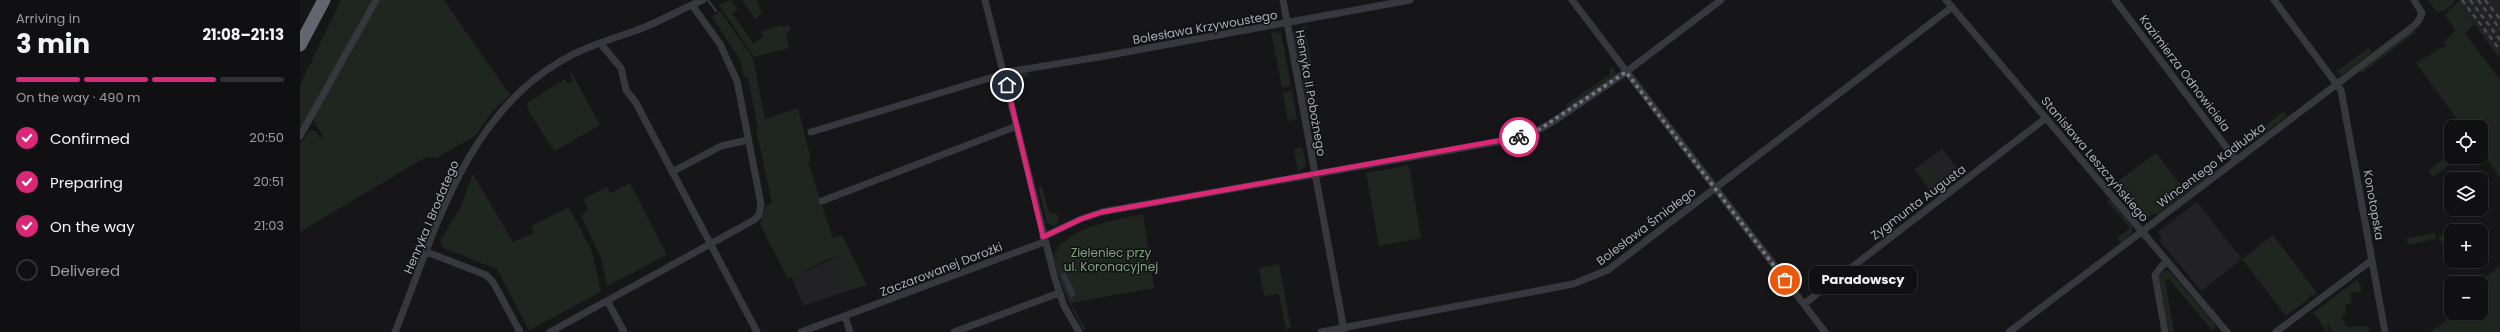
<!DOCTYPE html>
<html lang="en">
<head>
<meta charset="utf-8">
<style>
  :root { --surface:#101012; --page:#19191b; --text:#f1f3f6; --muted:#9c9d9f; --line:#303032; --accent:#db2777 }
  body { margin:0; font-family:Poppins,sans-serif; background:var(--page); color:var(--text); height:100vh; display:flex; flex-direction:column; font-size:15px; white-space:nowrap }
  * { box-sizing:border-box; margin:0 }
  p { font-size:13px; color:var(--muted) }
  .icon { flex:none; width:22px; height:22px; fill:none; stroke:currentColor; stroke-width:2; stroke-linecap:round; stroke-linejoin:round }
  .map { position:relative; flex:1; overflow:hidden }
  .sheet { display:flex; flex-direction:column; background:var(--surface); width:300px }
  .sheet>* { flex:none }
  .controls { position:absolute; left:2144px; top:120px; display:grid; gap:8px }
  .controls a { display:grid; place-items:center; width:44px; height:44px; border-radius:8px; background:var(--surface); box-shadow:0 1px 3px #0004,0 0 0 1px var(--line); font-size:20px }
  .pin { position:absolute; display:grid; place-items:center; width:34px; height:34px; color:#fff; margin:-17px; border:2px solid #fff; border-radius:50%; box-shadow:0 1px 4px #0007 }
  .courier { position:absolute; display:grid; place-items:center; width:40px; height:40px; margin:-20px; border:3px solid #db2777; border-radius:50%; background:#fff; color:#222; box-shadow:0 1px 5px #0007 }
  .bubble { position:absolute; height:28px; border-radius:8px; background:var(--surface); box-shadow:0 1px 3px #0004,0 0 0 1px var(--line); font-size:13px; font-weight:700; line-height:28px; text-align:center }
  .overview em { font-style:normal; font-weight:700 }
  .overview div { display:flex; flex-direction:column-reverse }
  .overview { display:flex; align-items:center; justify-content:space-between; height:68px; padding:0 16px }
  h1 { font-size:26px; font-weight:700; line-height:30px }
  .bar { display:grid; grid-template-columns:repeat(4,1fr); gap:6px 4px; align-content:center; height:48px; padding:0 16px }
  .bar i { height:5px; border-radius:3px; background:var(--line) }
  .bar .active { background:var(--accent) }
  .bar p { grid-column:span 4 }
  ol { padding:0 16px; list-style:none }
  li { display:flex; align-items:center; gap:12px; height:44px }
  li p { margin-inline-start:auto }
  li .icon { padding:4px; border-radius:50%; background:var(--accent); color:#fff; stroke-width:4 }
  li:last-child { color:var(--muted) }
  li i { width:22px; height:22px; border:2px solid var(--line); border-radius:50% }
  main { display:flex; flex:1; min-height:0 }
  .map>svg:first-child { display:block }
  .built { fill:#222225 }
  .green { fill:#1e261f }
  .water { fill:#2c353c }
  .lines { fill:none; stroke-linecap:round; stroke-linejoin:round }
  .stream { stroke:#2c353c; stroke-width:2.5 }
  .street { stroke:#37383d; stroke-width:7 }
  .highway { stroke:#63666e; stroke-width:13 }
  .rail { stroke:#4a4c52; stroke-width:2.5; stroke-dasharray:5 4; stroke-linecap:butt }
  .done { stroke:#757880; stroke-width:4; stroke-dasharray:0 7.2 }
  .route { stroke:#db2777; stroke-width:5 }
  .labels { text-anchor:middle; dominant-baseline:central; stroke-width:3; stroke-linejoin:round; paint-order:stroke }
  .street-label { font-size:12px; fill:#a8adb8; stroke:#111113 }
  .park-label { font-size:12px; fill:#7fa381; stroke:#111113 }
</style>
</head>
<body>
<main>
<section class="sheet">
<div class="overview"><div><h1>3 min</h1><p>Arriving in</p></div><em>21:08–21:13</em></div>
<div class="bar"><i class="active"></i><i class="active"></i><i class="active"></i><i></i><p>On the way · 490 m</p></div>
<ol>
<li><svg class="icon" aria-label="check" viewBox="0 0 24 24"><path d="M5 12l5 5 9-10"/></svg>Confirmed<p>20:50</p></li>
<li><svg class="icon" aria-label="check" viewBox="0 0 24 24"><path d="M5 12l5 5 9-10"/></svg>Preparing<p>20:51</p></li>
<li><svg class="icon" aria-label="check" viewBox="0 0 24 24"><path d="M5 12l5 5 9-10"/></svg>On the way<p>21:03</p></li>
<li><i></i>Delivered</li>
</ol>
</section>
<div class="map">
<svg width="2200" height="332" viewBox="0 0 2200 332">
  <rect width="100%" height="100%" fill="#161618"/>
  <path class="built" d="M2158 0H2200V59L2161 6Z
    M1642 149 1663 175 1647 187 1641 186 1632 193 1614 169Z
    M1897 202 1942 259 1901 291 1859 240 1862 237 1858 232Z
    M541 255V293L503 306 492 277Z"/>
  <path class="green" d="M41 0H72L0 129V85Z
    M80 0H144L210 95 192 112 175 136 136 158 126 157 0 232V143L10 130 15 131 21 139 23 136 15 123 14 117Z
    M431 0 438 9 432 13 453 43 464 37 461 32 480 25 481 27 488 25V22L490 30 486 34 489 48 454 57 419 5Z
    M442 0H457L462 13 455 19Z
    M2128 0H2154L2155 2 2144 11 2137 12Z
    M2159 1 2174 25 2165 33 2200 80V177L2181 151V127H2163L2116 63 2146 45 2144 42 2156 30 2144 15Z
    M420 11 453 58 465 119 498 108 511 161 508 162 533 238 542 235 567 285 541 293V255L526 260 488 279 460 224 466 205 472 203 456 129H458L448 77H444L440 60 412 17Z
    M1009 25 1005 29 1012 66 1008 67 1001 28Z
    M2114 30 2116 32 2062 73 2060 71Z
    M971 32 981 33 991 86 982 88Z
    M998 32 1006 74 1000 75 992 33Z
    M2069 47 2072 52 2042 75 2036 72Z
    M1311 66 1317 73 1267 107 1264 106 1309 75Z
    M728 72 729 77 721 79 717 84 721 100 717 102 712 81 716 74Z
    M272 73 300 125 254 151 228 110 227 103 265 79 267 84 273 81 270 74Z
    M1007 79 1014 116 1007 117 1000 80Z
    M992 91 997 119 988 121 983 93Z
    M1984 111 1987 116 1951 143 1948 139Z
    M1002 147 1006 165 998 172 994 149Z
    M1856 153 1883 188 1906 171 1909 175 1857 215 1855 213 1843 220 1812 186Z
    M2147 156 2152 163 2133 177 2128 171Z
    M1109 165 1121 238 1079 246 1066 173Z
    M1625 165 1637 182 1629 188 1618 170Z
    M173 174 213 242 234 233 231 226 269 207 292 252 301 292 229 330 197 269 143 248 140 241 160 208Z
    M330 183 367 255 307 286 301 258 281 216 288 209 283 199 307 187 311 193Z
    M742 186 748 210 752 215 757 213 759 223 754 226 747 223 738 187Z
    M1809 199 1832 226V233L1821 243 1817 238 1830 228 1807 201Z
    M843 214 854 288 771 303 786 330H783L764 292 753 257 761 242 764 243C773 227 824 218 843 214Z
    M2150 230 2151 247 2146 251 2138 237Z
    M2135 233 2136 239 2108 245 2107 238Z
    M1973 235 2017 293 2013 296 2010 295 2008 300 1986 316 1942 259Z
    M979 264 991 328 986 329 979 294 964 296 959 268Z
    M2200 266V332H2131L2156 313H2181V283H2178Z
    M1864 271H1869L1915 324V328L1912 330 1869 279 1865 280 1874 332H1869L1859 277Z
    M2058 279 2062 291 2050 293 2052 303 2045 305 2046 314 2041 316 2047 327 2068 326 2069 332H2074H2032L2029 325 2026 327 2030 332H2027L2015 314H2011Z"/>
  <path class="water" d="M765 272 776 294 771 299 761 275Z"/>
  <g class="lines">
    <path class="stream" d="M408 0 416 11"/>
    <path class="street" d="M685 0 755 279 764 306 779 332
      M983 0 1044 330
      M1272 0 1525 332
      M1646 0 1927 332
      M1815 0 1936 160
      M1974 0 2041 90 2085 332
      M300 43 321 68 326 90 336 103 457 332
      M511 132 713 71 799 57 1110 0
      M0 136 76 0
      M372 172 421 146 448 140
      M522 201 717 126
      M743 237 781 219 802 212 1213 139 1233 133 1251 123 1326 72 1421 0
      M127 252 186 275 193 282 220 332
      M308 302 324 332
      M1504 304 1746 118
      M545 316 550 332
      M95 332C134 235 164 117 261 61 287 45 317 38 345 27 365 19 383 8 403 0
      M250 332 454 220 459 215 461 204 437 81 420 44 392 5
      M501 332 744 242
      M654 332 759 293
      M1021 332 1273 284 1308 270 1652 7
      M1709 332 2115 25 2119 20 2122 13 2114 0
      M1865 332 1855 275 1866 261
      M1976 332 2072 260"/>
    <path class="highway" d="M0 45 24 0"/>
    <path class="rail" d="M2162 0 2200 50
      M2170 0 2200 40
      M2178 0 2200 29
      M2185 0 2200 19"/>
  </g>
  <g class="lines">
    <path class="done" d="M1219 137 1240 129 1326 72 1485 280"/>
    <path class="route" d="M707 85 743 237 781 219 802 212 1219 137"/>
  </g>
  <g class="labels">
    <g class="street-label">
      <text transform="translate(905 27) rotate(-10)">Bolesława Krzywoustego</text>
      <text transform="translate(1885 73) rotate(53)">Kazimierza Odnowiciela</text>
      <text transform="translate(1011 93) rotate(80)">Henryka II Pobożnego</text>
      <text transform="translate(1795 159) rotate(50)">Stanisława Leszczyńskiego</text>
      <text transform="translate(1911 165) rotate(-37)">Wincentego Kadłubka</text>
      <text transform="translate(1618 202) rotate(-37)">Zygmunta Augusta</text>
      <text transform="translate(2074 205) rotate(80)">Konotopska</text>
      <text transform="translate(131 217) rotate(-67)">Henryka I Brodatego</text>
      <text transform="translate(1346 226) rotate(-37)">Bolesława Śmiałego</text>
      <text transform="translate(641 269) rotate(-21)">Zaczarowanej Dorożki</text>
    </g>
    <g class="park-label">
      <text x="811" y="252">Zieleniec przy<tspan x="811" dy="14">ul. Koronacyjnej</tspan></text>
    </g>
  </g>
</svg>
<div class="controls">
<a><svg class="icon" aria-label="locate" viewBox="0 0 24 24"><circle cx="12" cy="12" r="6"/><path d="M12 2v4M12 18v4M2 12h4M18 12h4"/></svg></a>
<a><svg class="icon" aria-label="layers" viewBox="0 0 24 24"><path d="M12 4l9 5-9 5-9-5zM3 14l9 5 9-5"/></svg></a>
<a>+</a>
<a>−</a>
</div>
<div class="pin" style="left:1485px;top:280px;background:#ea580c"><svg class="icon" aria-label="bag" viewBox="0 0 24 24"><path d="M5 8h14l-1 12H6zM9 8a3 3 0 0 1 6 0"/></svg></div>
<div class="pin" style="left:707px;top:85px;background:#1f2937"><svg class="icon" aria-label="home" viewBox="0 0 24 24"><path d="M3 11l9-7 9 7M6 9v11h12V9"/></svg></div>
<div class="courier" style="left:1219px;top:137px"><svg class="icon" aria-label="bike" viewBox="0 0 24 24"><circle cx="6" cy="16" r="4"/><circle cx="18" cy="16" r="4"/><path d="M6 16l4-8h5l3 8M10 8l3 8H6M13 5h3"/></svg></div>
<div class="bubble" style="left:1509px;top:266px;width:108px">Paradowscy</div>
</div>
</main>
</body>
</html>
